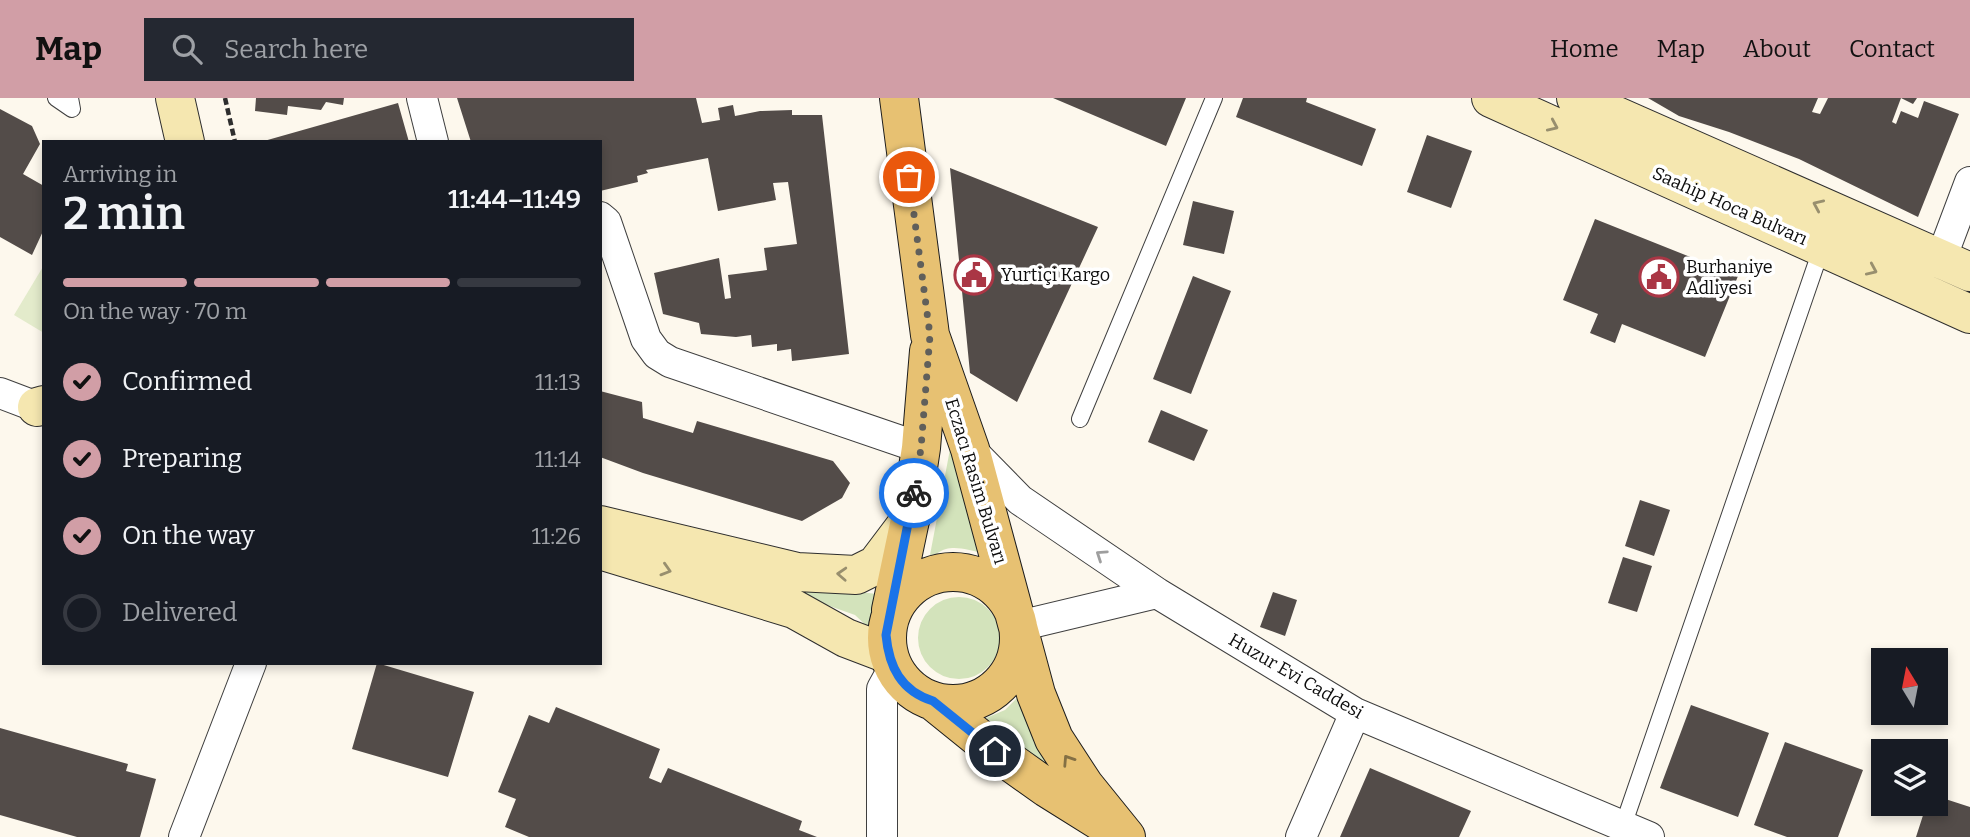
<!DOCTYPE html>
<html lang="en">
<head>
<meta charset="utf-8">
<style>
  :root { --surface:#171b24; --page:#242831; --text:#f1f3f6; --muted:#9ea1a6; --line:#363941; --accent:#d19ea6 }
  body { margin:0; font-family:Bitter,serif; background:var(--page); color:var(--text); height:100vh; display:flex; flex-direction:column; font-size:26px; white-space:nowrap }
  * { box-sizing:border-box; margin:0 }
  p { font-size:23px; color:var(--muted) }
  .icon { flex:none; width:38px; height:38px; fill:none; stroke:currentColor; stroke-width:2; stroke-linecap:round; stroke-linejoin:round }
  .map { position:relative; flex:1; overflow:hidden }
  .drawer { position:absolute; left:42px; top:42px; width:560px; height:525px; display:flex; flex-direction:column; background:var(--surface); border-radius:0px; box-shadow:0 4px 10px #0003 }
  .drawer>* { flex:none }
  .needle { width:46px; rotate:350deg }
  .tools { position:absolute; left:1871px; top:550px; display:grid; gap:14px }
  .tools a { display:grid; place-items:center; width:77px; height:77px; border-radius:0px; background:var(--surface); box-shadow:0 4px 10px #0003; font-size:35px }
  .pin { position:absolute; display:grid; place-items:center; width:60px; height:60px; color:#fff; margin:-30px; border:4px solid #fff; border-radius:50%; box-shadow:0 2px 7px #0007 }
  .courier { position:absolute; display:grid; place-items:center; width:70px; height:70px; margin:-35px; border:5px solid #1a73e8; border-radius:50%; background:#fff; color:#222; box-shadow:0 2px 9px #0007 }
  .head em { font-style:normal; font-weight:600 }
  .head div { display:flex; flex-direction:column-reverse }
  .head { display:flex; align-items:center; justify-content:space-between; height:119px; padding:0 21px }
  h1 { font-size:46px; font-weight:600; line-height:52px }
  .bar { display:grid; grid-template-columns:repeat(4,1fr); gap:10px 7px; align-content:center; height:84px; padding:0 21px }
  .bar i { height:9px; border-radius:5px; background:var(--line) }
  .bar .selected { background:var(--accent) }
  .bar p { grid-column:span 4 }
  ol { padding:0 21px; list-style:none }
  li { display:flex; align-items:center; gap:21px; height:77px }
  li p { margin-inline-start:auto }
  li .icon { padding:7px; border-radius:50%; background:var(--accent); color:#111; stroke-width:4 }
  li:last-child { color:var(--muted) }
  li i { width:38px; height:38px; border:4px solid var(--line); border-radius:50% }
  header { display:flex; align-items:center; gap:42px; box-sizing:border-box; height:98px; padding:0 35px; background:var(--accent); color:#111 }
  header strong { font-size:33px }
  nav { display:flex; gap:38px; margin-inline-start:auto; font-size:24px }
  .search { width:490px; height:63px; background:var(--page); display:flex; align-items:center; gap:18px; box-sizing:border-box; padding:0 24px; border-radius:0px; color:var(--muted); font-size:26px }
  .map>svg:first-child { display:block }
  .green { fill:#d3e3bb }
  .pitch { fill:#e3ebcb }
  .building { fill:#534c49 }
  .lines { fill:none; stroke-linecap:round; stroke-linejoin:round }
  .lane-casing { stroke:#3f3f3f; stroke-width:18 }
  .street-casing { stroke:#3f3f3f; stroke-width:32 }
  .secondary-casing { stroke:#2e2e2e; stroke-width:40 }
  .primary-casing { stroke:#1d1d1d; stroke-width:40 }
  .path { stroke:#2e2e2e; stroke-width:4.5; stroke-dasharray:7 3.5; stroke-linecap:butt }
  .lane { stroke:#fff; stroke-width:16 }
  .street { stroke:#fff; stroke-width:30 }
  .secondary { stroke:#f5e7b0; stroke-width:38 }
  .primary { stroke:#e7c172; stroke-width:38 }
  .oneway { stroke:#988f6e }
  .oneway2 { stroke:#9e9e9e }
  .oneway3 { stroke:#847044 }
  .done { stroke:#605f5b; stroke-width:7; stroke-dasharray:0 12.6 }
  .route { stroke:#1a73e8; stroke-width:9 }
  .labels { text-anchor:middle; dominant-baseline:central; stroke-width:7; stroke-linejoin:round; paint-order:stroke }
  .street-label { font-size:18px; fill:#0c0c0c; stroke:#fff }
  .poi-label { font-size:18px; fill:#0c0c0c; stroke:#fff; text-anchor:start }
</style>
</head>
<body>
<header>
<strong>Map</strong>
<div class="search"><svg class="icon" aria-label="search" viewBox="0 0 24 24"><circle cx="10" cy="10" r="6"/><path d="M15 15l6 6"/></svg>Search here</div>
<nav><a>Home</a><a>Map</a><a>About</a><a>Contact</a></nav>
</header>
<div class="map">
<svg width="1970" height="739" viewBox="0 0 1970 739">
  <rect width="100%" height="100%" fill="#fdf8ed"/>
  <path class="green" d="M951 346 981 455C971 452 956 448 946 451 939 453 937 457 930 457Z
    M759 483 886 497 873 534 855 517Z
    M918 540a41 41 0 1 1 82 0a41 41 0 1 1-82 0Z
    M1019 598 1034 645 1061 678 986 620 1005 612Z"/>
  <path class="pitch" d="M44 167V235L14 217Z"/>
  <path class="building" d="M256 0H344L343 7 326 4 321 12 288 8 287 17 255 13Z
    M457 0H696L702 25 720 22 718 10 733 7 735 18 760 13 792 12V17H822L849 256 792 263 791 251 777 253V246L752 249 751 237 736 239 701 236 699 225 663 216 654 175 719 160 725 201 731 200 728 177 767 172 764 150 797 146 788 84 773 85 776 102 718 113 708 60 646 72 648 75 637 78 638 84 600 93V44H471Z
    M1053 0H1186L1166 48Z
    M1243 0H1307L1306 4 1376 31 1362 68 1236 19Z
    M1648 0H1818L1812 14 1820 16 1828 0H1917L1913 6 1901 0 1892 24 1896 26 1901 13 1918 20 1924 3 1959 16 1918 119 1799 61 1729 34 1679 18Z
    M398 5 409 44H264V43Z
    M0 11 32 28 40 46 23 76 44 88V131L32 157 0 139Z
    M1427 37 1472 53 1451 110 1407 94Z
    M950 70 1098 129 1017 304 970 275Z
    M1193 103 1234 113 1224 156 1183 147Z
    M1595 121 1738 178 1705 259 1622 226 1615 245 1590 235 1598 216 1563 202Z
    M1193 178 1231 193 1191 296 1153 281Z
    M600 293 642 304 643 320 693 335 697 323 833 363 850 385 842 400 802 423 643 375 600 359Z
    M1161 312 1208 332 1194 363 1148 344Z
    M1640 402 1670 412 1654 458 1625 448Z
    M1623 459 1652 468 1637 514 1608 505Z
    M1273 494 1297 502 1285 538 1260 529Z
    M377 565 474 594 448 679 352 651Z
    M1691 607 1769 635 1738 719 1660 690Z
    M556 609 660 651 649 680 661 685 668 670 802 723 799 732 817 739H529L505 729 516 701 498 694 529 617 549 625Z
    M0 630 128 666 126 673 156 681 140 739H77L0 717Z
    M1785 644 1863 672 1838 739H1787L1754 727Z
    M1370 670 1471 713 1459 739H1340Z
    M1936 698 1970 709V739H1916L1927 705H1936Z"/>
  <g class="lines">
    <g class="lane-casing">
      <path id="lane" d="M56 0 72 11 70 0
        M1080 321 1214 0
        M1623 728 1822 149"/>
    </g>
    <g class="street-casing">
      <path id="street" d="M422 0 433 44
        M600 119 606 124 646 241 657 256 670 264 921 350
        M1941 161 1970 84
        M0 295 37 309
        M970 351 1020 402 1157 495
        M1019 528 1157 495 1355 615 1649 739
        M184 739 251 565
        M882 739V591L893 571
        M1301 739 1355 615"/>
    </g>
    <g class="secondary-casing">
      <path id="secondary" d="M175 0 185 44
        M1491 0 1970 216
        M1576 0 1970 174
        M37 309 44 307
        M600 427 797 474 856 477 876 467 910 422
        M600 452 794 511 846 540 888 556"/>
    </g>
    <g class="primary-casing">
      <path id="primary" d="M899 0 930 237 970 351 1036 596 1054 641 1084 687 1126 739
        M887 540a66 66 0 1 1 132 0a66 66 0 1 1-132 0Z
        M891 512 910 422 921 350 929 253
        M933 603 995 653 1047 690 1103 725"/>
    </g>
    <path class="path" d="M225 0 235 44"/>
    <use href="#lane" class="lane"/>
    <use href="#street" class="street"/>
    <use href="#secondary" class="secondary"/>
    <use href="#primary" class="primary"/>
  </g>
  <defs><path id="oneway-chevron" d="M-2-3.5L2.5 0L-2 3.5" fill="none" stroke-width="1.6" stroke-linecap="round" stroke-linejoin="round" transform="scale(1.75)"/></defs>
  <g class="oneway">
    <use href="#oneway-chevron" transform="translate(1553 28) rotate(24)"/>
    <use href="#oneway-chevron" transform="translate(1818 107) rotate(-156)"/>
    <use href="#oneway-chevron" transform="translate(1872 172) rotate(24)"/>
    <use href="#oneway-chevron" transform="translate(666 472) rotate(17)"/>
    <use href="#oneway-chevron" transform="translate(842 476) rotate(-177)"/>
  </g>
  <use class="oneway2" href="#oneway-chevron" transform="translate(1101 457) rotate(-146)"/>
  <use class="oneway3" href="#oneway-chevron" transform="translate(1068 662) rotate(-123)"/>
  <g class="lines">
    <path class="done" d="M909 79 930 237 921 350 914 395"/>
    <path class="route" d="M914 395 886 537C889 569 901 593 933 603L995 653"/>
  </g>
  <defs>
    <g id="civic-ring" transform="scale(2.0125)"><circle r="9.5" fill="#fff" stroke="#aa3645" stroke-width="1.5"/><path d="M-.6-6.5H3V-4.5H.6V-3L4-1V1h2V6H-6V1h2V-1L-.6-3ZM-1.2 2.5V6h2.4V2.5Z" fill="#aa3645"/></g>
  </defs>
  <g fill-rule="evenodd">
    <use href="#civic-ring" x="974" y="177"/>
    <use href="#civic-ring" x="1659" y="179"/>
  </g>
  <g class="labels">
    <g class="street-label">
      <text transform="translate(1730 108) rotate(24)">Saahip Hoca Bulvarı</text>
      <text transform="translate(976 383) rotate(73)">Eczacı Rasim Bulvarı</text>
      <text transform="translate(1296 578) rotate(30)">Huzur Evi Caddesi</text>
    </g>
    <g class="poi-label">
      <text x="1686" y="169">Burhaniye<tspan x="1686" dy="21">Adliyesi</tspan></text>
      <text x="1001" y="177">Yurtiçi Kargo</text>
    </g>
  </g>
</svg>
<div class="tools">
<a><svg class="needle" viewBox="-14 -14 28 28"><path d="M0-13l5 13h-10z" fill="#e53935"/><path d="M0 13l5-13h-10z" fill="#9ea1a6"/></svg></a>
<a><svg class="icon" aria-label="layers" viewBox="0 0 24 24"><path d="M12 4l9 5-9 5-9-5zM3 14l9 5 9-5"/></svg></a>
</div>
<div class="pin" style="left:909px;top:79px;background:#ea580c"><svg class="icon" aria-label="bag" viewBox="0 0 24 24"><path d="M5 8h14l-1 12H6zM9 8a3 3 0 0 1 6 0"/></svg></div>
<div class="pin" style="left:995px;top:653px;background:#1f2937"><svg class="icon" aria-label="home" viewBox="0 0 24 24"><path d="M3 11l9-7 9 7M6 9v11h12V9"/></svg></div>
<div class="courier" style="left:914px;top:395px"><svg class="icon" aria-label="bike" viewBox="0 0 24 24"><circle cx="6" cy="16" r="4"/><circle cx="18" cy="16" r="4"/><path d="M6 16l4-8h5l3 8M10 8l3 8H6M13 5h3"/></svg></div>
<section class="drawer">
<div class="head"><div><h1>2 min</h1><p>Arriving in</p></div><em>11:44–11:49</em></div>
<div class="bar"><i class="selected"></i><i class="selected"></i><i class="selected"></i><i></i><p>On the way · 70 m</p></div>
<ol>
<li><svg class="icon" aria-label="check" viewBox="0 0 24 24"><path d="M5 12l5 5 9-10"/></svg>Confirmed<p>11:13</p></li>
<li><svg class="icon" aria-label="check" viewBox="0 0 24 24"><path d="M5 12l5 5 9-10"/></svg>Preparing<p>11:14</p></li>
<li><svg class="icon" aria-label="check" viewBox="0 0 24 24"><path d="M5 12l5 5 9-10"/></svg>On the way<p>11:26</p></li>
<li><i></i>Delivered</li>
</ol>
</section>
</div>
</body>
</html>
